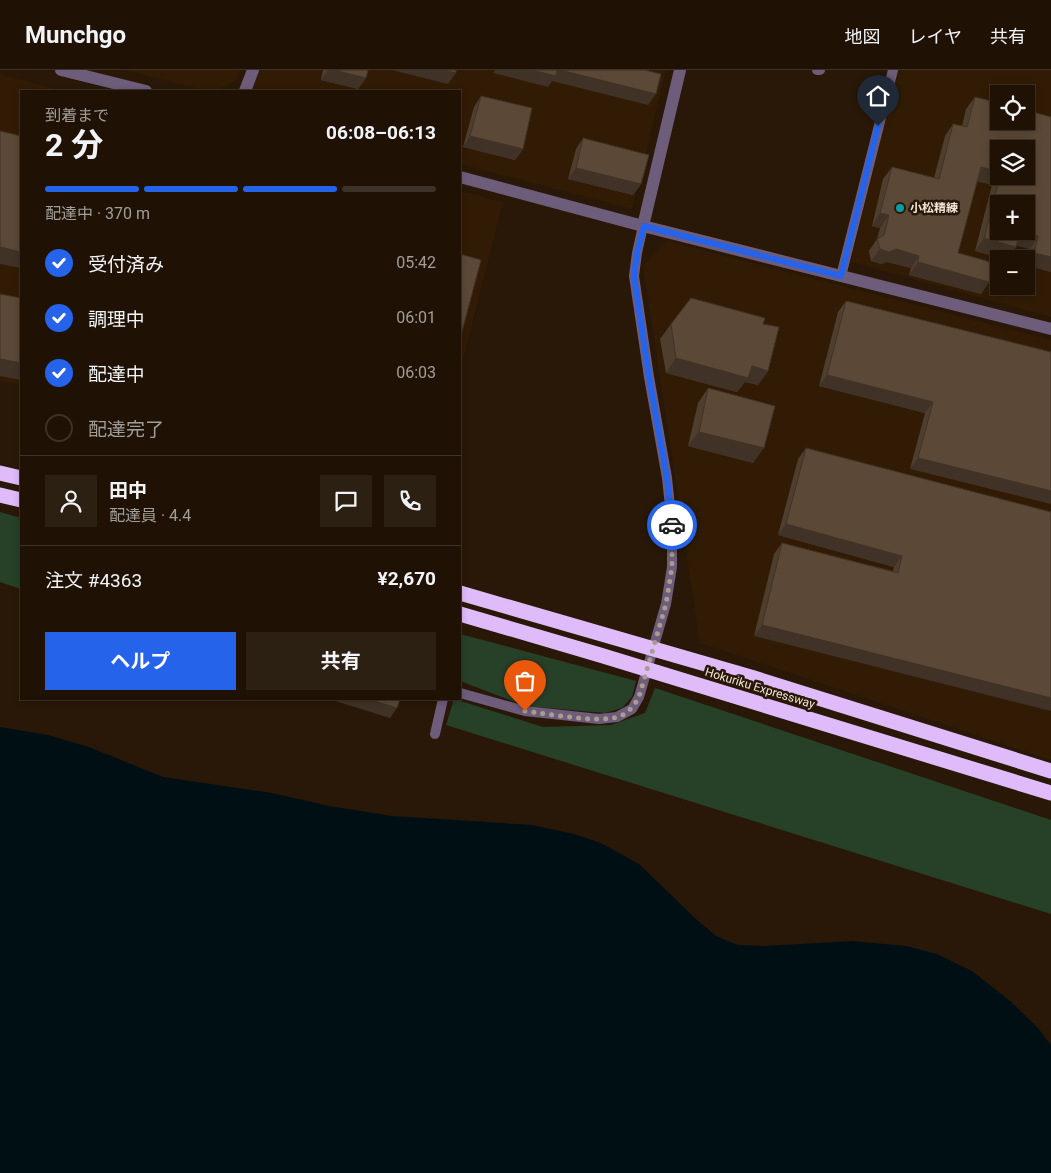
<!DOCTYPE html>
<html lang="ja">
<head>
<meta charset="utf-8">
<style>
  :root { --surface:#1f1205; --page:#2c2013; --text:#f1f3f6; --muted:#a19e9a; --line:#3c3227; --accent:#2563eb }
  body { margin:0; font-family:Roboto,"Noto Sans JP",sans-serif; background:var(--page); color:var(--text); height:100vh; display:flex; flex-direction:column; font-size:19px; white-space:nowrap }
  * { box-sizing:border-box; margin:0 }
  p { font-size:16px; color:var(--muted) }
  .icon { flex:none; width:28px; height:28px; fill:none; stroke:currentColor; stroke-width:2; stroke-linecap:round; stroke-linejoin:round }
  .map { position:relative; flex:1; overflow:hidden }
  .sheet { position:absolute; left:20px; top:20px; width:441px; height:610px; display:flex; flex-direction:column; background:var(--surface); border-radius:0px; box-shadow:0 2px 8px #0003,0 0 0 1px var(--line) }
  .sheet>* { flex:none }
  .controls { position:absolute; left:990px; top:15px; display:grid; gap:10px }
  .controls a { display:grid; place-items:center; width:45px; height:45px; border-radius:0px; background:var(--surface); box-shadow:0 2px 8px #0003,0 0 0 1px var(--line); font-size:25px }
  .pin { position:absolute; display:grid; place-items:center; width:42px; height:42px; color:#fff; margin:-51px -21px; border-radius:50% 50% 50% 0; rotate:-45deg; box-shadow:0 0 5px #0007 }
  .pin .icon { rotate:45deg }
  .courier { position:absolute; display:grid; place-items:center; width:50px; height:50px; margin:-25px; border:4px solid #2563eb; border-radius:50%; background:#fff; color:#222; box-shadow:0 1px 6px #0007 }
  .headline em { font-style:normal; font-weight:700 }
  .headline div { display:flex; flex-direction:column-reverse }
  .headline { display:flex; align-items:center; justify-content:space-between; height:85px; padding:0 25px }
  h1 { font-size:32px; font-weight:700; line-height:38px }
  .bar { display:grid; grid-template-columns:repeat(4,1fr); gap:8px 5px; align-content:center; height:60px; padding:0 25px }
  .bar i { height:6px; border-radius:4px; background:var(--line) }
  .bar .on { background:var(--accent) }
  .bar p { grid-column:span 4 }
  .line { display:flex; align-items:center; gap:12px; padding:0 25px; border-top:1px solid var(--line) }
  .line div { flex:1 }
  .round { display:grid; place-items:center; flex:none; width:52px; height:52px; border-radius:0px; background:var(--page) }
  ol { padding:0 25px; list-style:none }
  li { display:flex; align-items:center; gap:15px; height:55px }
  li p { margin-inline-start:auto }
  li .icon { padding:5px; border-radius:50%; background:var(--accent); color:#fff; stroke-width:4 }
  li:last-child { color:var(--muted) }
  li i { width:28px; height:28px; border:2px solid var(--line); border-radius:50% }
  .cta { display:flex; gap:10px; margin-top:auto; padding:10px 25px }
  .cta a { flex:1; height:58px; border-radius:0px; background:var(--accent); color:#fff; font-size:20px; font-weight:700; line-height:58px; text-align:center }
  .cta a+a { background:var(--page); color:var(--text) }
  header { display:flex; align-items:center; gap:30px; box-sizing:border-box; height:70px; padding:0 25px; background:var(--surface); border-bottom:1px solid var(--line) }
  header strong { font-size:24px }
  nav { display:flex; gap:28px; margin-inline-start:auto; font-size:18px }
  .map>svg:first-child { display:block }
  .built { fill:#311b05; fill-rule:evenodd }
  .green { fill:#274028 }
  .water { fill:#000f14 }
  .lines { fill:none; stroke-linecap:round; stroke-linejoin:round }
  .minor { stroke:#6e5c7b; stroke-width:10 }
  .tertiary { stroke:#6e5c7b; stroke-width:12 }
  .motorway { stroke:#e0bbfa; stroke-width:15 }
  .wall { fill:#4e3e2e; fill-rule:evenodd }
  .shaded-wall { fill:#403226 }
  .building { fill:#5b4836; stroke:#403226; fill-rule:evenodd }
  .done { stroke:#aa9d90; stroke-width:5; stroke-dasharray:0 9 }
  .route { stroke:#2563eb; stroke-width:6 }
  .culture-dot { fill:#0f9aa8; stroke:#291807; stroke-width:2 }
  .labels { text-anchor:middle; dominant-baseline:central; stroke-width:5; stroke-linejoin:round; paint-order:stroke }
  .poi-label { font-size:12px; font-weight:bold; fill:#f0e4da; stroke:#291807; text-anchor:start }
  .street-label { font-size:12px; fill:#f0e4da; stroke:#291807 }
</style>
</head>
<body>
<header>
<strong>Munchgo</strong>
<nav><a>地図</a><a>レイヤ</a><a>共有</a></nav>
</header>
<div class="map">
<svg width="1051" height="1103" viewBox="0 0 1051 1103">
  <rect width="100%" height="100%" fill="#291807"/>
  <path class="built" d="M125 0H240L236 10 226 17 208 21Z
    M260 0H666L632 139 460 94V21H255L253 17Z
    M897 0H1051V247L851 192ZM999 24H1026V51H999ZM999 79H1026V106H999ZM999 134H1026V161H999ZM999 189H1026V216H999Z
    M0 4 62 21H21V315L0 311Z
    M460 121 503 132 460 301Z
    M667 171 1051 270V690L700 573 643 196Z"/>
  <path class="green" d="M0 442 21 448V519L0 512Z
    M460 564 636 611 632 627 622 638 605 643 526 636 460 611Z
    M655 618 1051 750V844L446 655 454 629 543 657 611 655 645 643Z"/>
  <path class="water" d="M0 657 48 665 89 677 163 707 272 723 329 736 392 746 532 755 574 764 601 773 639 794 697 850 716 866 738 875 765 876 852 871 906 876 937 884 972 901 1010 931 1037 957 1051 975V1103H0Z"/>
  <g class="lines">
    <path class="minor" d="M817 0H820
      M841 206 893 0
      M460 623 525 641 599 649 617 647 632 639 639 627 666 534 672 497V455L667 408 649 307 634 206 637 183 643 156
      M435 664 443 629"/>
    <path class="tertiary" d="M61 0 146 21
      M245 21 253 0
      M460 107 643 156 1051 259
      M643 156 680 0"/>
    <path class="motorway" d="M0 403 21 408
      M0 425 21 430
      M460 523 754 608 1051 701
      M460 544 600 585 1051 723"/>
  </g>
  <path class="wall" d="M323 0H368L366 8 358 19 321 10Z
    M481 26 523 79 515 90 463 77 474 37Z
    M975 27 999 33V51H1026V40L1051 47V202L1026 195 1030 179 1016 175V177L1008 189H1004L975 181 992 115 977 111 958 183 994 193 989 212 981 224 909 205 911 198 887 192 881 194 871 191 869 181 877 169 880 158 872 156 883 109 892 97 934 108 945 66 953 54 962 56 966 39ZM999 79H1026V106H999ZM999 134H1026V161H999Z
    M583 68 641 114 633 125 568 109 576 79Z
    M846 231 1051 282 910 399 925 343 819 316 838 242Z
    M671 254H763L768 301 758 315 745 312 737 322 666 303 660 269Z
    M708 318 753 393 688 376 698 333Z
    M806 378 1051 442 754 566 774 484 782 473 893 501 894 497 778 465 798 389Z"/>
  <path class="shaded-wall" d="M328 0H334L366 8 358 19 321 10Z
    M392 0H444L456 3 448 14Z
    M495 0H560L656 24 648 35 552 11 548 17 493 3Z
    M470 66 523 79 515 90 463 77Z
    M981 97 999 102V106L992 115 972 109Z
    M576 98 641 114 633 125 568 109Z
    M880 143 889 145 880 158 872 156Z
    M1020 161 1038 166 1030 179 1012 174Z
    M984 168 1016 177 1008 189H1004L975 181Z
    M0 177 21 182V198L0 194Z
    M880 179H896L919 186 911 198 887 192 881 194 871 191Z
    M1034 183 1051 187V202L1026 195Z
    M918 192 989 212 981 224 909 205Z
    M676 288 752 296 768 301 758 315 745 312 737 322 666 303Z
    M0 289 21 293V310L0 306Z
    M827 305 933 332 925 343 819 316Z
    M699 362 764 378 753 393 688 376Z
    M918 388 1051 421V434L910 399Z
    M786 454 902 486 894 497 778 465Z
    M762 555 1051 628V641L754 566Z
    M329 629H368L397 638 390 648Z"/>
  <path class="building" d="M334 0H368L366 8Z
    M444 0H456V3Z
    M532 0H557L556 6Z
    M560 0H645L661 4 656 24Z
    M481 26 532 38 523 79 470 66Z
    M975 27 999 33V51H1026V40L1051 47V187L1034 183 1038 166 1020 161 1016 177 984 168 1000 106H1026V79H999V102L981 97 958 183 994 193 989 212 918 192 919 186 896 179 889 182 880 179 877 169 884 165 889 145 880 143 892 97 939 109 953 54 967 57ZM999 134H1026V161H999Z
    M0 61 21 66V182L0 177Z
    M583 68 649 85 641 114 576 98Z
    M460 184 481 190 460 269Z
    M0 224 21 228V293L0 289Z
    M691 228 765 248 763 254 779 257 768 301 752 296 748 308 676 288 671 254Z
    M846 231 1051 282V421L918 388 933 332 827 305Z
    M708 318 775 336 764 378 699 362Z
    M806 378 1051 442V628L762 555 782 473 898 503 902 486 786 454Z
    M368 629H400L397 638Z"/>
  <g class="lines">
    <path class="done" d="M525 641C546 644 599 653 617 647 628 644 634 636 639 627L666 534 672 497V455"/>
    <path class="route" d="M672 455 667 408 649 307 634 206 637 183 644 156 841 206 878 56"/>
  </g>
  <circle class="culture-dot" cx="900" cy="138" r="5"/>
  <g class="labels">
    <g class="poi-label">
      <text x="910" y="138">小松精練</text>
    </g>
    <g class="street-label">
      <text transform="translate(760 618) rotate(17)">Hokuriku Expressway</text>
    </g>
  </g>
</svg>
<div class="controls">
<a><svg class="icon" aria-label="locate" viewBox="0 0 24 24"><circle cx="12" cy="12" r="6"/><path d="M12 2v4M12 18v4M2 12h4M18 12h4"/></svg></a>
<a><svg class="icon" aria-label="layers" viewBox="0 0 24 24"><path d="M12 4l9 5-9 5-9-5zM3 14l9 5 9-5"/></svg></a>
<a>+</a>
<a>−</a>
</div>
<div class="pin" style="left:525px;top:641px;background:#ea580c"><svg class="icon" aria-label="bag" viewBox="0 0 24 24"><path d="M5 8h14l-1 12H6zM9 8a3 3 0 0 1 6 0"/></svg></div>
<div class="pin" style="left:878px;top:56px;background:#1f2937"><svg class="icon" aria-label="home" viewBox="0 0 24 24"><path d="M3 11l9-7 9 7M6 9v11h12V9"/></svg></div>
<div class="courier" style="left:672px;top:455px"><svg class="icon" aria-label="car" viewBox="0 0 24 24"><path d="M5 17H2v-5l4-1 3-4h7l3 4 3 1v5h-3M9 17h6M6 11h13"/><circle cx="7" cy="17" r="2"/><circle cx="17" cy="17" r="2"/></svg></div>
<section class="sheet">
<div class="headline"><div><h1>2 分</h1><p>到着まで</p></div><em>06:08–06:13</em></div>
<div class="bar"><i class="on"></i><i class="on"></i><i class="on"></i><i></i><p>配達中 · 370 m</p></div>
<ol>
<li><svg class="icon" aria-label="check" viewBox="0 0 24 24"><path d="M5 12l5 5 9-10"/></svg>受付済み<p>05:42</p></li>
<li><svg class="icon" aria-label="check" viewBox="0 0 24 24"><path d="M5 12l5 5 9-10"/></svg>調理中<p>06:01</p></li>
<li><svg class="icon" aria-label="check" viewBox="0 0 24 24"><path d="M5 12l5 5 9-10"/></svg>配達中<p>06:03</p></li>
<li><i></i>配達完了</li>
</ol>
<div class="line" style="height:90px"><a class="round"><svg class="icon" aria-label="person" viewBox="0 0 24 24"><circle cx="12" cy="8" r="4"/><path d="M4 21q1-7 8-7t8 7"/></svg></a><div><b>田中</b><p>配達員 · 4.4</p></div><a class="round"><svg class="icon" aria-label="chat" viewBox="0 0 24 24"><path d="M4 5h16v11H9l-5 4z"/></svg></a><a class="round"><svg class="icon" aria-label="phone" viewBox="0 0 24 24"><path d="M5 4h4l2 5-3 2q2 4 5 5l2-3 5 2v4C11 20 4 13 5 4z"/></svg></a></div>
<div class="line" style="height:65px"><div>注文 #4363</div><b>¥2,670</b></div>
<div class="cta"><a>ヘルプ</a><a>共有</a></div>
</section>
</div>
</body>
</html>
